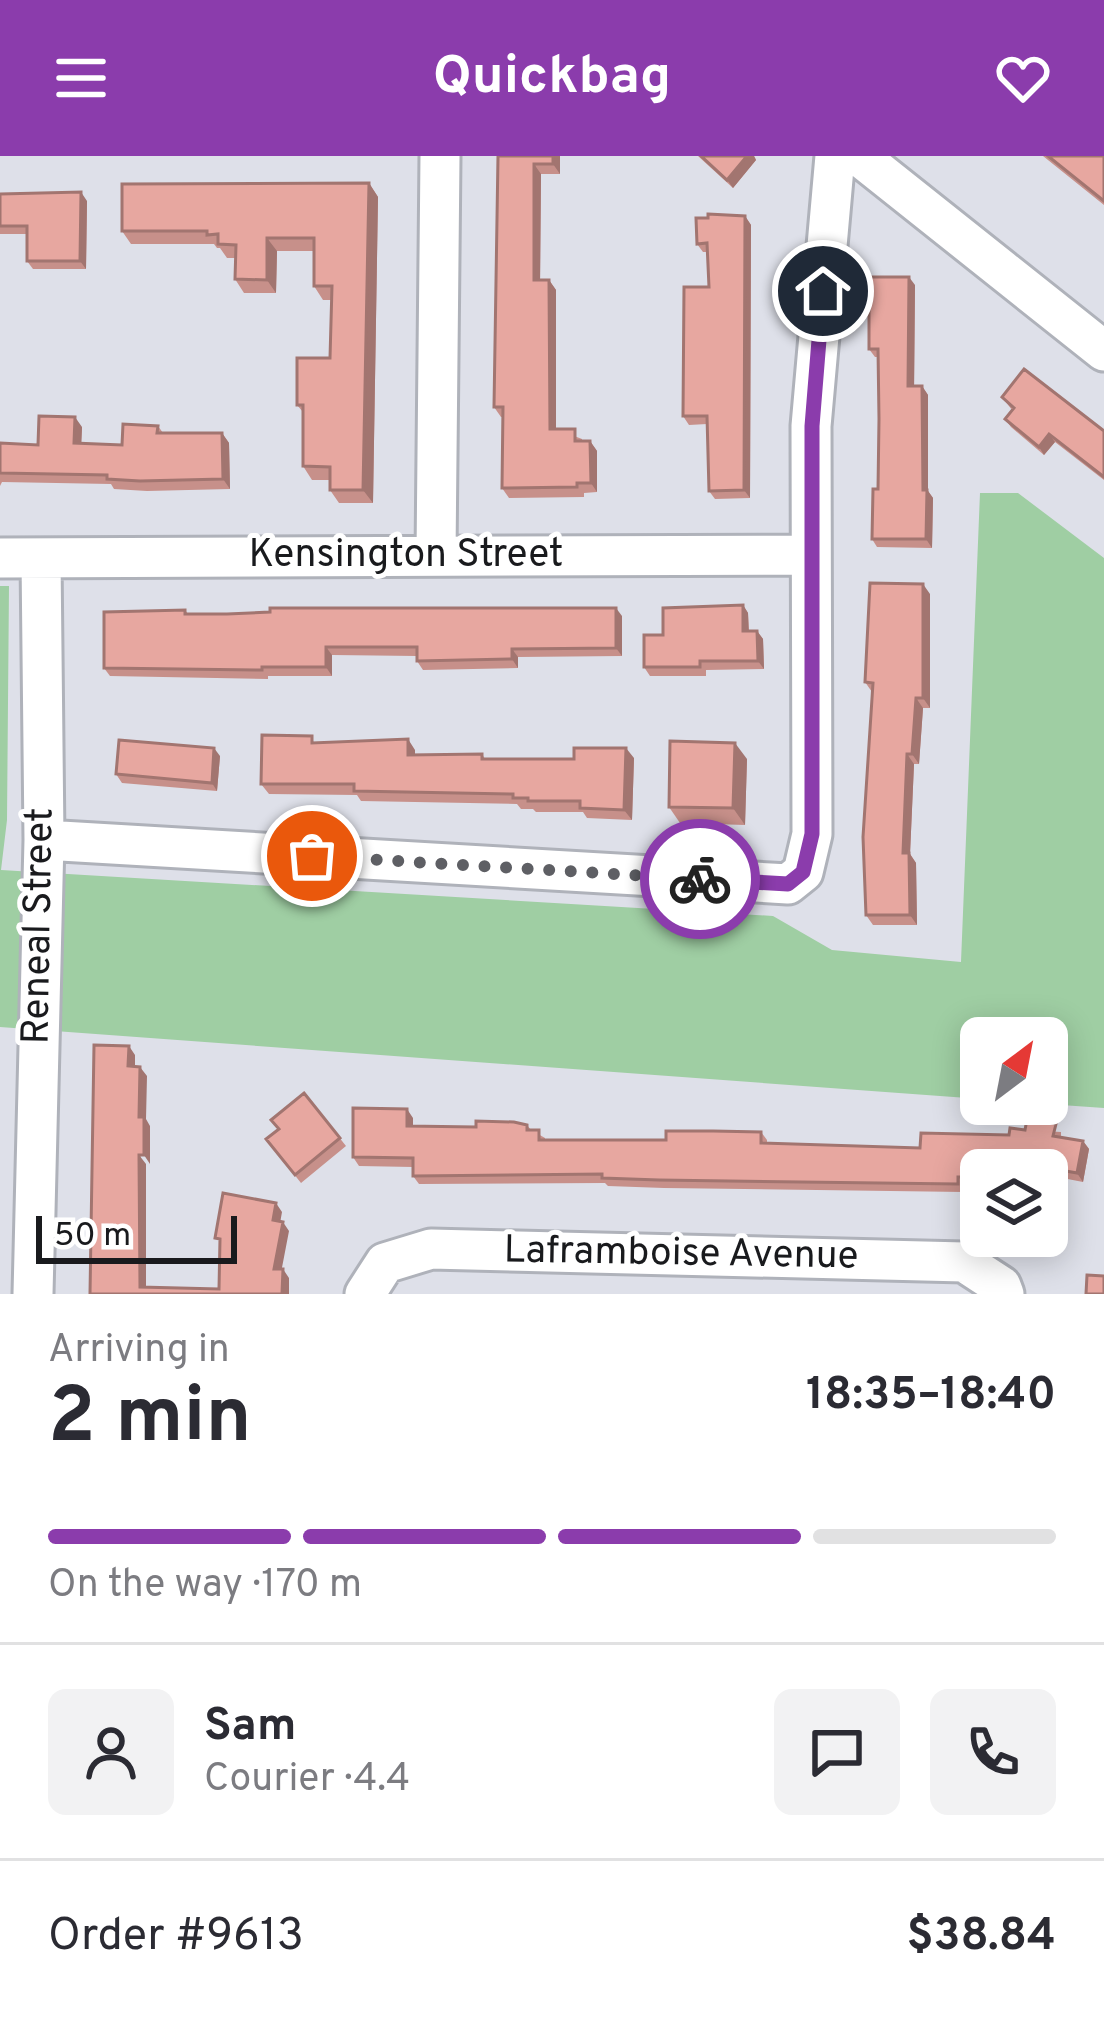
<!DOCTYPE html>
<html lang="en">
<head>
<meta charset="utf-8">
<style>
  :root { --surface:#fff; --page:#f2f2f3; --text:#2b2b33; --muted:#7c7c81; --line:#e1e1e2; --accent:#8b3cac }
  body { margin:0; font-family:Overpass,sans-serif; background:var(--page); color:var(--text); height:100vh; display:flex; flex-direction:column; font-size:45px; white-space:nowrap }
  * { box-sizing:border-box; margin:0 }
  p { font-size:39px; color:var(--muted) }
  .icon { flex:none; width:66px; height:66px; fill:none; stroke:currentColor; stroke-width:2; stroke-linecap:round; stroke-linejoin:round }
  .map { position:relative; height:1138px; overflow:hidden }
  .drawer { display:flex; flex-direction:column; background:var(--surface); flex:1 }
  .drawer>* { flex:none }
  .needle { width:78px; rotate:32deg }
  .tools { position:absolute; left:960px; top:861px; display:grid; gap:24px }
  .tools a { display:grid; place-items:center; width:108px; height:108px; border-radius:18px; background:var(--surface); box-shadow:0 6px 30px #0003; font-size:60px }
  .scale { position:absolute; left:36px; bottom:30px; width:201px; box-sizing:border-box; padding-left:12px; border:6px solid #191a1d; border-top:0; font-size:33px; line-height:42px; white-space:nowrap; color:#191a1d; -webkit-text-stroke:9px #fff; paint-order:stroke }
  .pin { position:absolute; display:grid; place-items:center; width:102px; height:102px; color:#fff; margin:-51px; border:6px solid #fff; border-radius:50%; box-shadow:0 3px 12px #0007 }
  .courier { position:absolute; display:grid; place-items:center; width:120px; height:120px; margin:-60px; border:9px solid #8b3cac; border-radius:50%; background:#fff; color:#222; box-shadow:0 3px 15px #0007 }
  .overview em { font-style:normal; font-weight:700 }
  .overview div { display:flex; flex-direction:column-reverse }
  .overview { display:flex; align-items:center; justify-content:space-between; height:204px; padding:0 48px }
  h1 { font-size:78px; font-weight:700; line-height:90px }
  .bar { display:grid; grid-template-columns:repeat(4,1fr); gap:18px 12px; align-content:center; height:144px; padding:0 48px }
  .bar i { height:15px; border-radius:9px; background:var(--line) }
  .bar .active { background:var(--accent) }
  .bar p { grid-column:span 4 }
  .line { display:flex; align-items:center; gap:30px; padding:0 48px; border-top:3px solid var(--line) }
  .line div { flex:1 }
  .round { display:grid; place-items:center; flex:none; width:126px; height:126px; border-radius:18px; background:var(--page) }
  header { display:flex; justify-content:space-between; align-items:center; height:156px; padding:0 48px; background:var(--accent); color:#fff; font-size:54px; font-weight:700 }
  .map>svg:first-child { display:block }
  .green { fill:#9fcea3 }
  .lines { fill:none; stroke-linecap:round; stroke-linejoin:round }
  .minor-casing { stroke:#afb2ba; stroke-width:45 }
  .minor { stroke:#fff; stroke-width:39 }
  .wall { fill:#c7908a }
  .shaded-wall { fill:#a27570 }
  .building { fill:#e7a7a0; stroke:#a27570; stroke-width:3 }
  .done { stroke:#5e5f64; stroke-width:12; stroke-dasharray:0 21.6 }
  .route { stroke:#8b3cac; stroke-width:15 }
  .labels { text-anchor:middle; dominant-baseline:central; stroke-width:10; stroke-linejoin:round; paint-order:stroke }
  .street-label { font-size:39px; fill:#191a1d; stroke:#fff }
</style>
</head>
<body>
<header><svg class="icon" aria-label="menu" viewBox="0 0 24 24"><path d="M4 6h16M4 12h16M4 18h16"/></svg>Quickbag<svg class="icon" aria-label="heart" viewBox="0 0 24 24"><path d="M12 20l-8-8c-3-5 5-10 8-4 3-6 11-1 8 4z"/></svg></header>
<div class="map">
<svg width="1104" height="1138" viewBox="0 0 1104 1138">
  <rect width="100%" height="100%" fill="#dee0e9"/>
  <path class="green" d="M980 337H1018L1104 402V952L1047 948V882H981V943L0 871V430H9L7 664 1 714 773 760 832 794 961 806Z"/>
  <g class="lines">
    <g class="minor-casing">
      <path id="minor" d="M859 0 1104 195
        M436 399 440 0
        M0 402 811 399
        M44 684 788 728 803 716 812 678 811 270 835 0
        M33 1138 44 684 41 402
        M365 1138 385 1107 431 1093 964 1106 1001 1130 1004 1138"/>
    </g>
    <use href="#minor" class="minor"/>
  </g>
  <path class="wall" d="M498 0H560V18H541L540 124H549L556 134V273L582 283V285H590L597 295V336L584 337V341L509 342 502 332 503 261H501L494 251Z
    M698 0H754L756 4 733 32Z
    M1043 0H1104V49Z
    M369 27 378 41 373 347H339L330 334V324H312L303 310V256L297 249 330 202 332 144H323L314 130V95H277L276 137H244L235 123 236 102H227L220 92H217L214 88H131L122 75Z
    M0 38 87 45 86 113H33L27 105V78H0Z
    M745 60 751 69 750 342 715 343 709 335 707 268 689 269 683 260 709 131 708 96H703L697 88Z
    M915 129 914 230H922L928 239V335L933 342 932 392 877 391 872 383 878 333V201H875L869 193Z
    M1002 241 1104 275V324L1055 286 1044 299 1011 271 1005 263 1012 254Z
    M158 270 163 277H222L229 287 230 333 147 335 114 333 111 328 2 326 0 330V287L38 289 82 271 81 287 122 289Z
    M930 438V552H923L919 608H914L910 698 916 707 917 769H873L866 759 872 536 865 526Z
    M743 449 748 457 749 475H757L763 483 764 513 706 514V520H650L644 511 663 479Z
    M185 454 188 458 622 460V500L518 501V512L423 514 417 505V500L332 499V520H268V523L110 520 104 512Z
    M317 586 415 594V599L482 598 485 603 634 602 632 664 587 662 583 656H536L533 653H521L517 648 361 645 357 639 269 638 261 628Z
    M220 600 217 635 122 627 116 618Z
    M747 603 745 669 680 667 669 651Z
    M304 937 346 990 301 1027 266 983 279 974Z
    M413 962V970L476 971 527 969 531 974 545 982V984H666L761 976 767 984V987L920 992 1009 979 1025 974 1061 976V981L1083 985 1089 993 1083 1026 1047 1019V1014H1019L998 1010V1014H981V1030L964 1029V1036L664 1032 608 1030 605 1027 419 1028 413 1020V1011L359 1010 353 1001Z"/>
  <path class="shaded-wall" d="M553 0H560V18L553 8Z
    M747 0H754L756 4 733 32 727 24Z
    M534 8 541 18 540 134 534 124Z
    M369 27 378 41 373 347 363 334Z
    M81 36 87 45 86 113 80 105Z
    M745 60 751 69 750 342 744 334Z
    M267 82 277 95 276 137 267 124Z
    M909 121 915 129 914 239 908 230Z
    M549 124 556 134V283L550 273Z
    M922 230 928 239V335L933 342 932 392 926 383 923 334Z
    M75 261 82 271 81 297 74 287Z
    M222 277 229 287 230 333 223 323Z
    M1049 278 1055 286 1044 299 1039 291Z
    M590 285 597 295V336L591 327Z
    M923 428 930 438V552L923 542Z
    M743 449 748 457 749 484 743 475Z
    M616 452 622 460V500L616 492Z
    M757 475 763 483 764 513 758 505Z
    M326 491 332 499V520L326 511Z
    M512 493 518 501V512L512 503Z
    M916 542 923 552 919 608 912 598Z
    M408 583 415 594V610L408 599Z
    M735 587 747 603 745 669 733 652Z
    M214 592 220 600 217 635 212 627Z
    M626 592 634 602 632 664 624 654Z
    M907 598 914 608 910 698 916 707 917 769 910 759 903 697Z
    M129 890 135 899V919L128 910Z
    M140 911 147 920 146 963 150 970V1008L144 999 139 961Z
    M407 953 413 962V979L407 970Z
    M1083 985 1089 993 1083 1026 1077 1017Z
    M139 999 146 1008V1138L140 1131Z
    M276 1047 282 1056 279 1073 273 1064Z
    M283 1066 289 1075 280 1122 274 1113Z
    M283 1113 289 1122V1138H282Z"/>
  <path class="building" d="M498 0H553V8H534V124H549L550 273H575V285H590L591 327H577V331L502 332 503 251H494Z
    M701 0H747L727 24Z
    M1048 0H1104V45Z
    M369 27 363 334H330V311L303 310V249H297V202H330L332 130H314V82H267V124L235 123 236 89 218 88V78L207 79V75H122V28Z
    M81 36 80 105H27V70H0V38Z
    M708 58 745 60 744 334 709 335 707 260H683L684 131H709L707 87 697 88 696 62H708Z
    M869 121H909L908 230H922L923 334H927L926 383H872L873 333H878L879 263 878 193H869Z
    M1024 213 1104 275V321L1049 278 1039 291 1005 263 1014 252 1002 241Z
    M39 260 75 261 74 287 122 289 123 268 158 270 157 277H222L223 323 140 325 107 323V319L0 317V287L38 289Z
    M870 427 923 428V542H916L912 598H907L903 697H909L910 759H866L863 681 873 527 865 526Z
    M743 449V475H757L758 505H700V511H644V479H663V452Z
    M270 452H616V492L512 493V503L417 505V491H326V511H262V514L104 512V456L185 454V458H227L270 456Z
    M262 579 312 580V587L408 583V599L482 598V603H574V592H626L624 654 580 652V645H528V642H513V638L354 635V628H261Z
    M119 584 214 592 212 627 116 618Z
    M670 585 735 587 733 652 669 651Z
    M94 889 129 890 128 910 140 911 139 961H144V999H139L140 1131 219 1133 220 1083 215 1082 223 1037 276 1047 273 1064 283 1066 274 1113H283L282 1138H90Z
    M304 937 340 982 295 1019 266 983 279 973 271 964Z
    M353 952 407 953V970L476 971V965L514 966 527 969V974H539V984H666V975H713L761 976V987L920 992 921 977 1009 979 1010 972 1025 974 1027 963 1056 968 1053 980 1083 985 1077 1017 993 1002 992 1014H981V1021H958V1028L659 1024 602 1022V1018L413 1020V1002L353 1001Z
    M1087 1119 1104 1120V1138H1086Z"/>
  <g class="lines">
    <path class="done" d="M312 700 700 723"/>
    <path class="route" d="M700 723 788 728 803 716 812 678V270L823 135"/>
  </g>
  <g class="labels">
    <g class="street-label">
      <text x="406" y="400">Kensington Street</text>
      <text transform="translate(40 770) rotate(-89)">Reneal Street</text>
      <text transform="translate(681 1099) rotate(1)">Laframboise Avenue</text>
    </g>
  </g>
</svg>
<div class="tools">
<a><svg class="needle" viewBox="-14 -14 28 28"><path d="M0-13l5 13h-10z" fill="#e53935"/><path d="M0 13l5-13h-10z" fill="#7c7c81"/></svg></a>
<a><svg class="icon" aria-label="layers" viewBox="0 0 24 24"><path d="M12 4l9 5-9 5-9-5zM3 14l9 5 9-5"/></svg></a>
</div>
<div class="scale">50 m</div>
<div class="pin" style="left:312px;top:700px;background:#ea580c"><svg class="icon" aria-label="bag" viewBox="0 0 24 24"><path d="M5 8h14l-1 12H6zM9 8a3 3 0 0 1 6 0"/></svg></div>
<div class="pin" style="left:823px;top:135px;background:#1f2937"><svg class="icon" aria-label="home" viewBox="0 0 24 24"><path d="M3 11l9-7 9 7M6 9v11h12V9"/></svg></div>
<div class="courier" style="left:700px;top:723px"><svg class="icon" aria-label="bike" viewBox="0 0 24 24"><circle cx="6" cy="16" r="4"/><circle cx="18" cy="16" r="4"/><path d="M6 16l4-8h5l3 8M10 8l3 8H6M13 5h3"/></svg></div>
</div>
<section class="drawer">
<div class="overview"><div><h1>2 min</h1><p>Arriving in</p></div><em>18:35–18:40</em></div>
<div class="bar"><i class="active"></i><i class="active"></i><i class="active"></i><i></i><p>On the way · 170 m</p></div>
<div class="line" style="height:216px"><a class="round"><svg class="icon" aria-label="person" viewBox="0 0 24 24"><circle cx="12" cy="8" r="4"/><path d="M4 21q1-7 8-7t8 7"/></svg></a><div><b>Sam</b><p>Courier · 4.4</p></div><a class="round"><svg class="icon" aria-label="chat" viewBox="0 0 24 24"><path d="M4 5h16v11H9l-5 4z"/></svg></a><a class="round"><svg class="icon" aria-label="phone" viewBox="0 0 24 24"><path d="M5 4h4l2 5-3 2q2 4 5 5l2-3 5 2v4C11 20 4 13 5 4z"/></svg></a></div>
<div class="line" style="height:156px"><div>Order #9613</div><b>$38.84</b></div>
</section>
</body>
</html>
